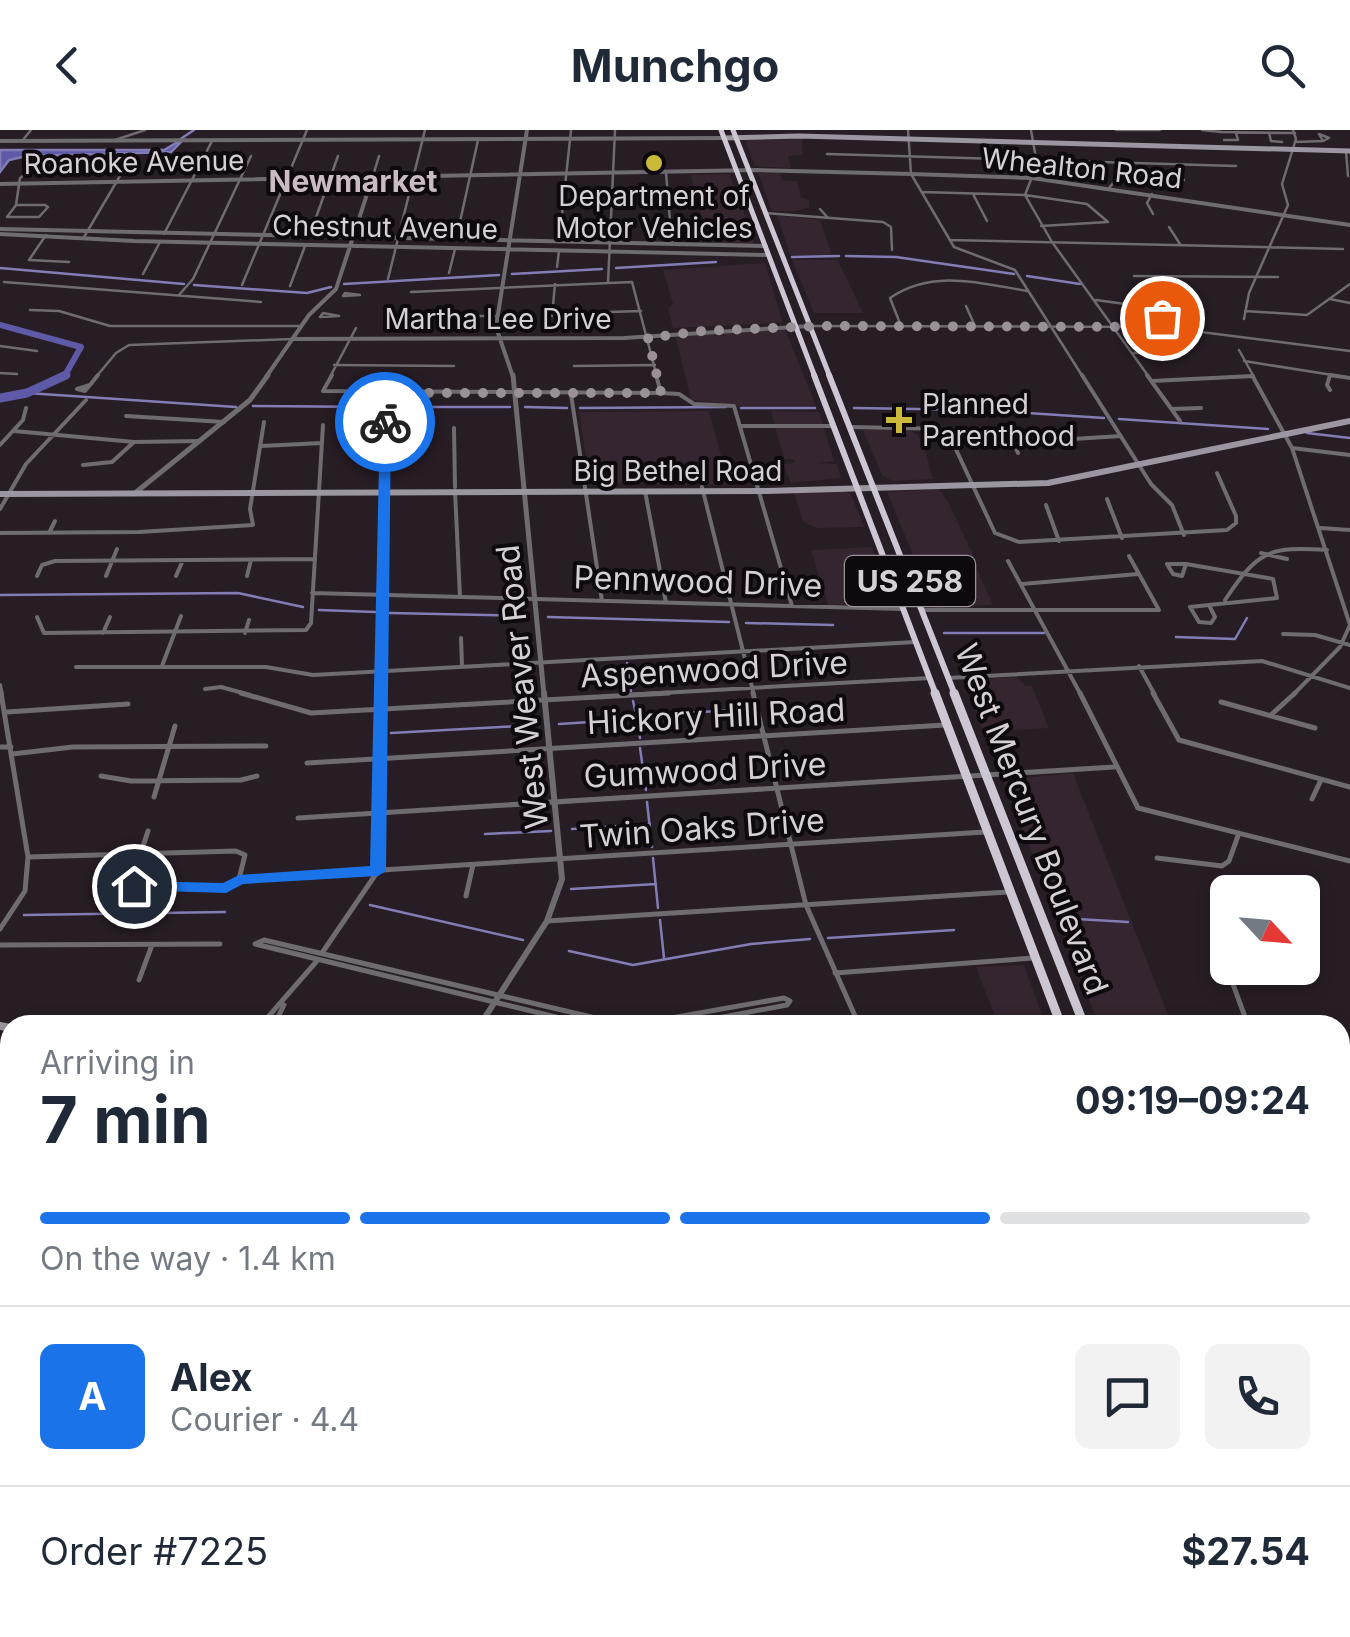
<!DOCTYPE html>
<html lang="en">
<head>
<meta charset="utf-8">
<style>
  :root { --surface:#fff; --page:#f2f2f3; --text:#1f2937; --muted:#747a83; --line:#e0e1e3; --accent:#1a73e8 }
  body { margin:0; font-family:Inter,sans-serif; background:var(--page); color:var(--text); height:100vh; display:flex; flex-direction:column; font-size:38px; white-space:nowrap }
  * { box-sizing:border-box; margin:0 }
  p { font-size:32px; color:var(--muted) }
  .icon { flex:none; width:55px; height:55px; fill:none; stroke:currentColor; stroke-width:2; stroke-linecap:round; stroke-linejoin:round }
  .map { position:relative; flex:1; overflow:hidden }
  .panel { position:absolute; left:0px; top:885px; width:1350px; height:622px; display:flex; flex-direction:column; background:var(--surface); border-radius:30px 30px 0 0; box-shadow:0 5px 15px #0003 }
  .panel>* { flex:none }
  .needle { width:65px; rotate:116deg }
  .tools { position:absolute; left:1210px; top:745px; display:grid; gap:20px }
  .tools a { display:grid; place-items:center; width:110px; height:110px; border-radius:15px; background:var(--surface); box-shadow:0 5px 15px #0003; font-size:50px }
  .pin { position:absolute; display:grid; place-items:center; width:85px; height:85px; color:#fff; margin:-42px; border:5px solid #fff; border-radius:50%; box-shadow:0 2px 10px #0007 }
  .courier { position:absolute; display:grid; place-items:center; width:100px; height:100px; margin:-50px; border:8px solid #1a73e8; border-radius:50%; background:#fff; color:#222; box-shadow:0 2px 12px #0007 }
  .headline em { font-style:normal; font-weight:700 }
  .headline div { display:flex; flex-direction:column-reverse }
  .headline { display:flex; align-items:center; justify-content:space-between; height:170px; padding:0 40px }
  h1 { font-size:65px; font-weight:700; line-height:75px }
  .bar { display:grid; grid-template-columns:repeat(4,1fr); gap:15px 10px; align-content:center; height:120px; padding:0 40px }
  .bar i { height:12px; border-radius:8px; background:var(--line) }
  .bar .active { background:var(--accent) }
  .bar p { grid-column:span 4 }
  .line { display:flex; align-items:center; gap:25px; padding:0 40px; border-top:2px solid var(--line) }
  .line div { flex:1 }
  .round { display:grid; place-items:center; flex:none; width:105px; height:105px; border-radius:15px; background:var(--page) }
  header { display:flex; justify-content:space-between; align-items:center; height:130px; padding:0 40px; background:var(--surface); font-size:45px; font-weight:700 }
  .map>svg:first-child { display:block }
  .built { fill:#342530 }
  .water { fill:#5f5aa8; stroke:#837db6; stroke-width:2.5 }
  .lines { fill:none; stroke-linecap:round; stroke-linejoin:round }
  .stream-far1 { stroke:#837db6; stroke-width:2.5 }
  .stream { stroke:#837db6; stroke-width:4 }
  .river-far1 { stroke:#5f5aa8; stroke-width:6 }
  .river { stroke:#5f5aa8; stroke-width:9 }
  .minor-far3 { stroke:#6e6c71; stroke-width:2.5 }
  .minor-far2 { stroke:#6e6c71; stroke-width:4 }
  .minor-far1 { stroke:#6e6c71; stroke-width:5 }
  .minor { stroke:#6e6c71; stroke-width:6 }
  .tertiary-far3 { stroke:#6e6c71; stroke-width:4 }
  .tertiary-far2 { stroke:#6e6c71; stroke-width:5 }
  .tertiary-far1 { stroke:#6e6c71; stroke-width:6 }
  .tertiary { stroke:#6e6c71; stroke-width:8 }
  .secondary-far3 { stroke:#9b969f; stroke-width:5 }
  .secondary-far2 { stroke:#9b969f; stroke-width:6 }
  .secondary-far1 { stroke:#9b969f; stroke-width:8 }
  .secondary { stroke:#9b969f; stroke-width:10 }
  .trunk-far3 { stroke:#cdc7d3; stroke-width:5 }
  .trunk-far2 { stroke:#cdc7d3; stroke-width:6 }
  .trunk-far1 { stroke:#cdc7d3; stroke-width:9 }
  .trunk { stroke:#cdc7d3; stroke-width:11 }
  .route { fill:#1a73e8 }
  .done { stroke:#999197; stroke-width:10; stroke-dasharray:0 18 }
  .poi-dot { fill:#cbb939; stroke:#0d090c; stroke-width:4 }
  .labels { text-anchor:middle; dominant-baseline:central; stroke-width:8; stroke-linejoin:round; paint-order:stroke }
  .far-street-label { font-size:28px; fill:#d6d0d5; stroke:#0d090c }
  .far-poi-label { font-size:28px; fill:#d6d0d5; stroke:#0d090c }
  .far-neighbourhood-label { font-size:30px; font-weight:bold; fill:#c9bcc5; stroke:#0d090c }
  .shield { fill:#0d090c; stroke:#9a9499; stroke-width:2.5 }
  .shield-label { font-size:30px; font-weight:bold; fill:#d6d0d5 }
  .street-label { font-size:32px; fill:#d6d0d5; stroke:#0d090c }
</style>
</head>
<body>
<header><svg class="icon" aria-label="back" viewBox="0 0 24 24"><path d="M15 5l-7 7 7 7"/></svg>Munchgo<svg class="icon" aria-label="search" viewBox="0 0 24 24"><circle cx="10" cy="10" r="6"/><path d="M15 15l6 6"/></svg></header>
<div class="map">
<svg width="1350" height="1507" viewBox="0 0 1350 1507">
  <rect width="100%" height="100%" fill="#271d25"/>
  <path class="built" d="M803 9 802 25 788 26 791 38 755 36 745 10Z
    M780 42 782 51H797L801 67 809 70V77L797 81H772L758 43Z
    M729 44 751 100 754 115 714 114 701 84 691 45Z
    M777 85 820 90 832 125H790Z
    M792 130H838L863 183H814Z
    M765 133 783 193 673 198 668 179 673 174 663 140Z
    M785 199 816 276H738L691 270 675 205Z
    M709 281 729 355 590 353 579 282Z
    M771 281 819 282 834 331 819 333 837 334 841 348 791 353 783 334 795 333 793 329H784Z
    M907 299 918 305 924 315 933 349 892 351 882 345 863 300Z
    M939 359 948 372 976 431 915 430 887 362Z
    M844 361 851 364 864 397 817 398 803 392 794 362Z
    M872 417 893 475H828L811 420Z
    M915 433H974L993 475 934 478Z
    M1016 547 1026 556H1032L1049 598 983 602 964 550Z
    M1073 643 1172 895H1099L1003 650Z
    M1024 835 1044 890 1037 894 998 895 976 837Z
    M1340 1086 1350 1087V1475H1340Z
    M638 1498H1087L1086 1507H632Z"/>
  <path class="water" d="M176 13H180L171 22 27 26 9 30 0 42V20H164Z"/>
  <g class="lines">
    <path class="stream-far1" d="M179 10 194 0
      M846 126 896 127 1014 144
      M792 127 839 126
      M0 138 184 154
      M616 138 716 132
      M512 144 602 139
      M1027 146 1080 154
      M344 154 499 145
      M194 155 307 163 331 157
      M27 263 236 277
      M253 276 379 277
      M393 277H510
      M525 277 567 278
      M580 278 726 277
      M741 278H815
      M854 278 980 280 1104 288
      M1119 289 1268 299
      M1307 303 1350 308
      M0 465 238 463 303 477
      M319 480 375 482
      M390 483 529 486
      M548 487 729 492
      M746 493 833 495
      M944 503H1044
      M1176 507 1235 509 1247 488
      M627 533 631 561
      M633 571 636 584
      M636 586 751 579
      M637 592 640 608
      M559 594 637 589
      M391 603 539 595
      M640 618 646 660
      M647 672 652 717
      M572 699 650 694
      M485 704 551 701
      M653 728 658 778
      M571 759 656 754
      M370 775 523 810
      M24 785 225 782
      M1060 788 1128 792
      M660 790 664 828
      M828 808 954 800
      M569 821 633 835 751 814 810 809"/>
    <path class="stream" d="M0 1351 10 1349
      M1340 1472 1350 1470"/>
    <path class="river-far1" d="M0 195 81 217 64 247"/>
    <path class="river" d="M0 268 27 263 66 245"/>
    <path class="minor-far3" d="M908 0 911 44 954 117 1015 140 1083 247
      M1031 0 1037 34 1025 65 1052 112 1149 247
      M1116 0H1160
      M1202 0 1221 2
      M1220 2 1295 3
      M1269 3 1271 11 1282 12
      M1319 4 1329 8 1323 11Z
      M115 10 145 0
      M1224 10H1238L1236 3
      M22 11 31 0
      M1295 12 1323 11
      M1346 21 1348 46
      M827 24 1236 36
      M1122 42 1184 50
      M666 43 672 115
      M372 49 379 26
      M1109 58 1123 41
      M922 62 1025 65 1087 74 1108 92 1041 96
      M973 64 987 91
      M1152 64 1147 73 1153 84
      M16 75 20 48C50 25 92 30 127 34L84 107
      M16 75H45L48 77 39 87H7Z
      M820 79 828 88
      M765 83 883 92 891 97 892 120
      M1169 97 1180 114
      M164 104 212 11
      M46 105 29 130 69 132
      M309 107 338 26
      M456 110 478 10
      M950 110 1343 119
      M559 112 571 0
      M557 137 559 121
      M449 143 455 119
      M143 144 160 112
      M1134 146 1278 147
      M388 149 425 0
      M4 152 261 172
      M608 153 615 0
      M242 155 307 0
      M290 156 305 116
      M411 162 632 152 657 247
      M345 163 360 165 343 166Z
      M179 165 193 149 251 26
      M1330 169 1350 173
      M1096 170 1147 177 1162 185 1161 197
      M966 176 975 196
      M30 180 59 181 110 196H301
      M1245 181 1307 185 1350 154
      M609 182 641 181
      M323 183 339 186 320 187Z
      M389 186H498
      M552 186 555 154
      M1244 189 1249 163 1288 75 1282 54 1296 9 1293 0
      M810 196 1161 197 1350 221
      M901 196 890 168C932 139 980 153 1027 161
      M0 216 37 221
      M1239 220 1254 247
      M1132 223 1168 222
      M1244 231 1345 247
      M334 235 454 236
      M574 236 655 235
      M0 243 17 244
      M96 247 116 223 129 215 292 209
      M330 247 356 198
      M1228 247 1253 246"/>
    <path class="minor-far2" d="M332 245 323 261 661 263 679 264 694 274 734 276 792 476
      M656 245 661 263
      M1082 245 1151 354 1172 375 1184 405
      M1147 245 1180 291
      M1252 245 1292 318 1350 495 1340 517 1293 565
      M1330 245 1350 248
      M1330 245 1327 255 1330 260
      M1152 251 1253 246
      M90 255 85 261 77 259Z
      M90 255 98 245
      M571 264 602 471
      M1172 279 1201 278
      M126 286 224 292
      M740 296H832
      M849 297 999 300 1010 305 1018 323
      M454 298 455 357
      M946 298 995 403 1019 412 1227 400 1236 393V386L1217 343
      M14 301 134 312 200 311
      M1073 309 1121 306
      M0 315 23 290 26 278
      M261 316 322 313
      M1292 318 1350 325
      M83 335 112 332 134 312
      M702 357 754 565
      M455 361 460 467
      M645 361 666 473
      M1107 369 1122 408
      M1046 375 1059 411
      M0 379 26 334 86 270
      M1320 398 1350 400
      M0 403 139 402 253 395 250 379 264 292
      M49 403 55 391
      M1261 423 1287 429
      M1008 431 1081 565
      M1167 434H1186L1182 446 1173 444Z
      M1186 434 1273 449 1277 468 1209 475
      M37 446 42 435 55 431 314 429
      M106 446 117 419
      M176 446 183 430
      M247 446 251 430
      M1022 454 1138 444
      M312 463 904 479
      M1225 470C1258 421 1268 416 1327 420
      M1209 475 1215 487 1211 493 1199 492 1190 477Z
      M921 480H1159L1129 426
      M37 487 44 503 306 500 311 493 323 295
      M103 503 110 487
      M245 503 249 490
      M1283 504 1315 505 1350 515
      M461 508 462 536
      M162 536 181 486
      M1139 536 1155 565
      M76 537H266L313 545 916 512
      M948 548 1262 531 1350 558
      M0 555 2 565
      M205 559 221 557 250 565
      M381 565 386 263
      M625 565 930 548"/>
    <path class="minor-far1" d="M241 563 311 583 669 563
      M753 563 806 775 859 895
      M1080 563 1138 678 1350 731
      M1153 563 1179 610 1350 657
      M1221 572 1315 598
      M7 582 128 574
      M1271 585 1295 563
      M0 617H11
      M12 624 73 617 266 616
      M307 633 945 595
      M101 646 131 651 241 650 257 646
      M154 667 175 596
      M1312 669 1321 650
      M298 688 1114 637
      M148 701 132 750 135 757 226 758 239 749
      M28 727 236 721 245 725 239 749
      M1157 728 1222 736 1229 731 1239 703
      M239 749 985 702
      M466 766 473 735
      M547 791 1008 762
      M0 799 25 761 28 727 1 563
      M0 815 220 814
      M322 823 378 741 381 563
      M1227 838 1248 895
      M835 843 1033 828
      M139 850 152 815
      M261 895 316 832
      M274 895 284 875
      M589 895 255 814 264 810 617 893 637 894 784 868 790 871 787 875 680 895
      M0 950 10 939
      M0 963 10 952"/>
    <path class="minor" d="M0 1070 10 1073
      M0 1248 10 1235
      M0 1281H10
      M0 1426H10
      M12 1507 16 1498
      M116 1507 117 1498
      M185 1507 228 1498
      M572 1507 579 1498"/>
    <path class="tertiary-far3" d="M0 11 724 8
      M0 54 757 40 911 44 1032 48 1350 95
      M0 99 766 116
      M0 104 134 111 769 125
      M292 209 624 208 810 196
      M266 247 309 185 336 159 372 49
      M513 247 496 197 527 0"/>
    <path class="tertiary-far2" d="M513 245 544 565
      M135 363 250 270 268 245"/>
    <path class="tertiary-far1" d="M480 895 547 791 562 749 544 563"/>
    <path class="tertiary" d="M318 1498 321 1507"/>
    <path class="secondary-far3" d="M724 8 799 6 1350 21"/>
    <path class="secondary-far2" d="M0 364 767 361 1048 353 1350 291"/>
    <path class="secondary-far1" d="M0 896 10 898"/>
    <path class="secondary" d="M1340 1015 1350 1016"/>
    <path class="trunk-far3" d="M721 0 815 247
      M733 0 830 247"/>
    <path class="trunk-far2" d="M814 245 936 565
      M829 245 955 565"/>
    <path class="trunk-far1" d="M935 563 1061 895
      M954 563 1084 895"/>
    <path class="trunk" d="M1110 1498V1507
      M1140 1507 1141 1498"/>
  </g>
  <path class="route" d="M385 288 391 292 386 741 378 746 243 754 226 763 129 760 126 756 134 751 223 753 239 745 370 736 380 292Z"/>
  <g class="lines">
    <path class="done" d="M385 292 386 263H661L648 208 702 201 821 196 1161 197 1162 188"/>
  </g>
  <g class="poi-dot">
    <circle cx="654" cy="33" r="10"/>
    <path d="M894 275h10v10h10v10h-10v10h-10v-10h-10v-10h10z"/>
  </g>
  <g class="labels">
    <g class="far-street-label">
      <text transform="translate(134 32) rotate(-1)">Roanoke Avenue</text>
      <text transform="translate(1082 38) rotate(6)">Whealton Road</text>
      <text transform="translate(385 97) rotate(1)">Chestnut Avenue</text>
      <text x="498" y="189">Martha Lee Drive</text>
      <text x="678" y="341">Big Bethel Road</text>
    </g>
    <g class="far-poi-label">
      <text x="654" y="66">Department of<tspan x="654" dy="32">Motor Vehicles</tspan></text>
      <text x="922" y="274" text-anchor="start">Planned<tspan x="922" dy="32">Parenthood</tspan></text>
    </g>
    <g class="far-neighbourhood-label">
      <text x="353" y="51">Newmarket</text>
    </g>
    <rect class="shield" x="845" y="426" width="130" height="50" rx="8"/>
    <g class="shield-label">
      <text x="910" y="451">US 258</text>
    </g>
    <g class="street-label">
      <text transform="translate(698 451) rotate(2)">Pennwood Drive</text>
      <text transform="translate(714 539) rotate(-3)">Aspenwood Drive</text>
      <text transform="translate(522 557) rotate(-96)">West Weaver Road</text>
      <text transform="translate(716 586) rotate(-3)">Hickory Hill Road</text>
      <text transform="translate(705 640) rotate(-3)">Gumwood Drive</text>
      <text transform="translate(1032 689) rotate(69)">West Mercury Boulevard</text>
      <text transform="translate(702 698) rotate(-4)">Twin Oaks Drive</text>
    </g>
  </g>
</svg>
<div class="tools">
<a><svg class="needle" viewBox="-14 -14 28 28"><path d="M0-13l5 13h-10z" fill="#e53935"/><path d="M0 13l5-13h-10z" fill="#747a83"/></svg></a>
</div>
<div class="pin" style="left:1162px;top:188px;background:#ea580c"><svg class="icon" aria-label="bag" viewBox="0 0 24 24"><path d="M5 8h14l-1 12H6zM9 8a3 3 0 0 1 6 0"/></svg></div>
<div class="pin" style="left:134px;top:756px;background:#1f2937"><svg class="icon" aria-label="home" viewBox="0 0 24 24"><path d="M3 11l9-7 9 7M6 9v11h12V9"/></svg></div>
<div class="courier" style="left:385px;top:292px"><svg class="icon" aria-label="bike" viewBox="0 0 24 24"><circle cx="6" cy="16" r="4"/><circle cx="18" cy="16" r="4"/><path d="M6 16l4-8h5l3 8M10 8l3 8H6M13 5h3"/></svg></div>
<section class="panel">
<div class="headline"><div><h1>7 min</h1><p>Arriving in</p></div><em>09:19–09:24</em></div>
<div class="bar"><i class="active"></i><i class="active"></i><i class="active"></i><i></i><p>On the way · 1.4 km</p></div>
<div class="line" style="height:180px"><b class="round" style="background:var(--accent);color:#fff">A</b><div><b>Alex</b><p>Courier · 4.4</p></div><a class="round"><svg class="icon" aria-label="chat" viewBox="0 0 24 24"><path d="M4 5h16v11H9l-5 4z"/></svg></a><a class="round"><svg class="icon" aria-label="phone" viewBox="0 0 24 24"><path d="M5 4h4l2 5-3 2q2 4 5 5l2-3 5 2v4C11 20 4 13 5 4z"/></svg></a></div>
<div class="line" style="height:130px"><div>Order #7225</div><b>$27.54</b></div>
</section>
</div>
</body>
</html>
